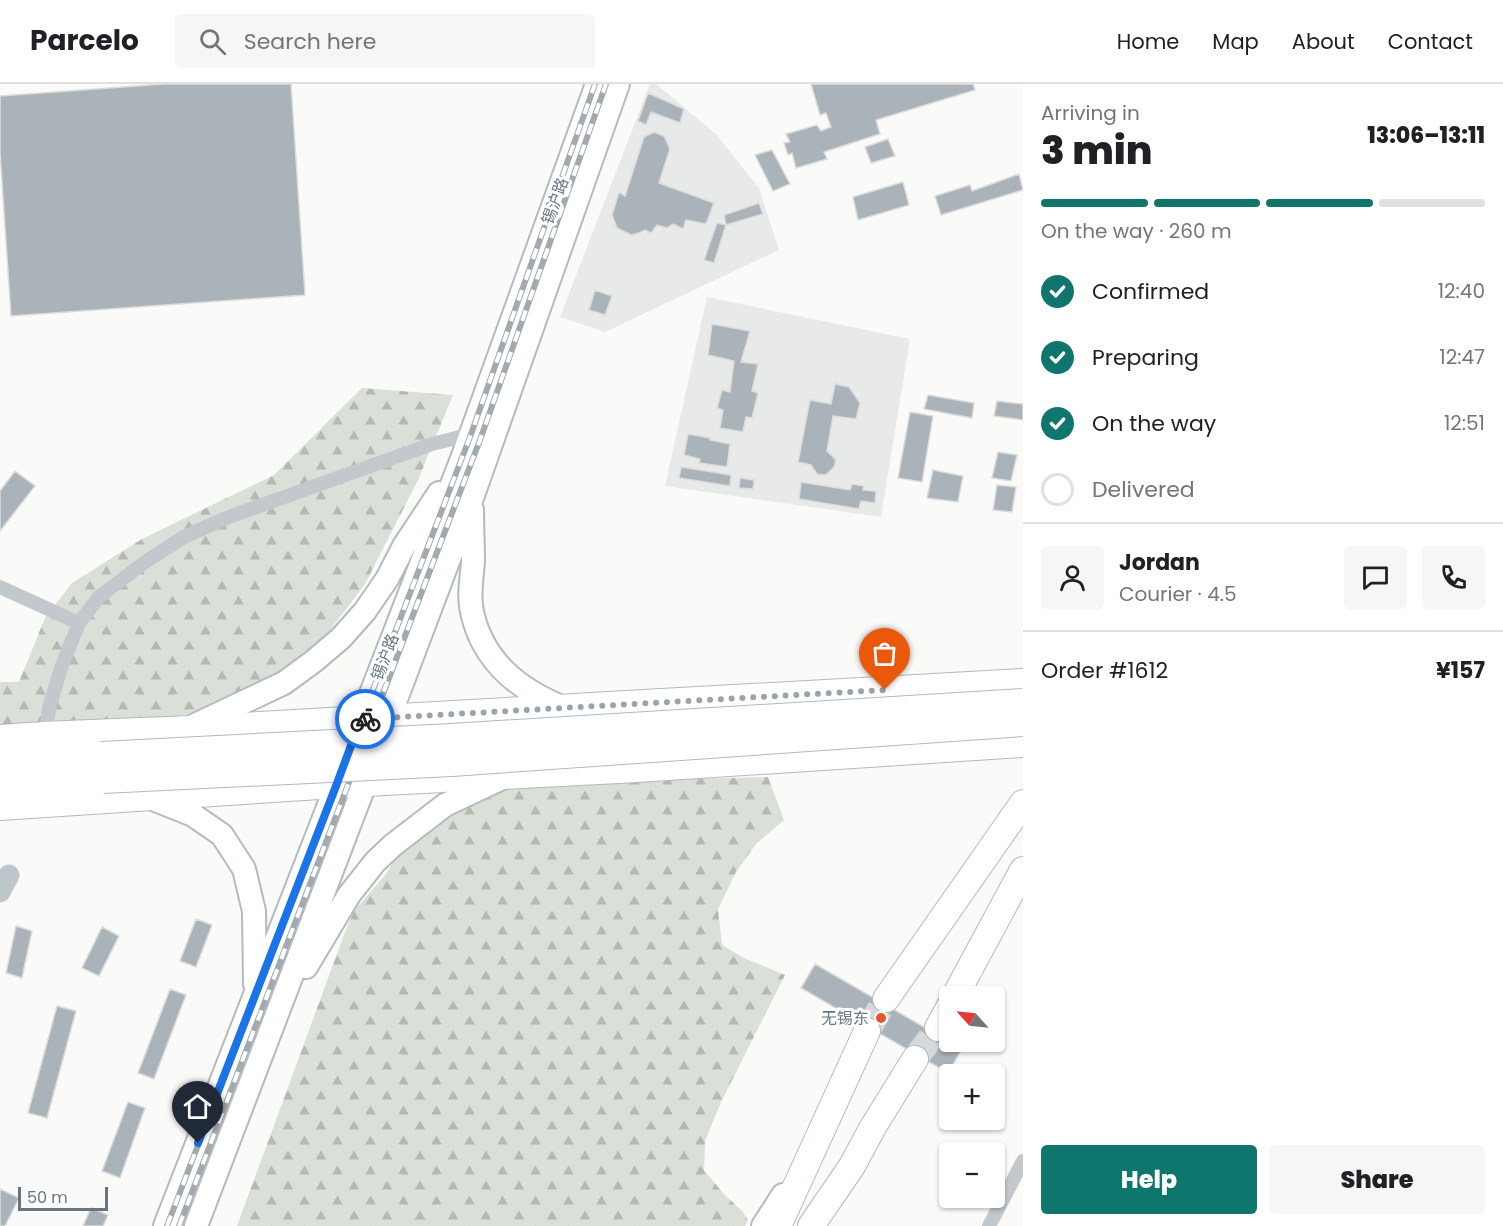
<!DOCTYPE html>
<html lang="en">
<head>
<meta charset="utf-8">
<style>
  :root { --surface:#fff; --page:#f6f6f6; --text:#202124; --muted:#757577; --line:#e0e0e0; --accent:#0f766e }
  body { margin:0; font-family:Poppins,"Noto Sans SC",sans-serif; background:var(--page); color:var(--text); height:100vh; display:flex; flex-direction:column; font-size:22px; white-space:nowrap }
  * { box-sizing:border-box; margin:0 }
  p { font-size:20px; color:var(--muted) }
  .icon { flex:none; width:33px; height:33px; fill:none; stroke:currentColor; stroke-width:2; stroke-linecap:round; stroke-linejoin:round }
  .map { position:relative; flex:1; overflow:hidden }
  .sheet { display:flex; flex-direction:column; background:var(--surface); width:480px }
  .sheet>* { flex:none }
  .needle { width:39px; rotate:297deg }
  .fabs { position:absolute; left:939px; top:902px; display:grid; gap:12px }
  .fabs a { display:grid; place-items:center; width:66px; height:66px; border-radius:6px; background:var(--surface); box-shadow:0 2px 4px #0004; font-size:30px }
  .scale { position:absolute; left:18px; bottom:15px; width:90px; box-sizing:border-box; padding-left:6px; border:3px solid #657683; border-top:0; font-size:16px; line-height:21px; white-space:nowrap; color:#657683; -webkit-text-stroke:4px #fff; paint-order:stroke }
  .pin { position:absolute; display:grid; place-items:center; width:51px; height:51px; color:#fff; margin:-62px -26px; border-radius:50% 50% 50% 0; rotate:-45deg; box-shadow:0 0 6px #0007 }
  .pin .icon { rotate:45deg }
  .courier { position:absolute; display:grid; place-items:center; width:60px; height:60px; margin:-30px; border:4px solid #1a73e8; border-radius:50%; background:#fff; color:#222; box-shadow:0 2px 8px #0007 }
  .headline em { font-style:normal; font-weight:800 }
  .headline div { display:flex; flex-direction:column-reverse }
  .headline { display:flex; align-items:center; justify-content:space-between; height:102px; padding:0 18px }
  h1 { font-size:39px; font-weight:800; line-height:45px }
  .bar { display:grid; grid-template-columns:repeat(4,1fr); gap:9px 6px; align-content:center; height:72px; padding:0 18px }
  .bar i { height:8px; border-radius:4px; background:var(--line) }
  .bar .selected { background:var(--accent) }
  .bar p { grid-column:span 4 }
  .line { display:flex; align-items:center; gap:15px; padding:0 18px; border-top:2px solid var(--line) }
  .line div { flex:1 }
  .round { display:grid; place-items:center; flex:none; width:63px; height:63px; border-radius:6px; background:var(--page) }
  ol { padding:0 18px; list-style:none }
  li { display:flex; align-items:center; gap:18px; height:66px }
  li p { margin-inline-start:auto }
  li .icon { padding:6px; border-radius:50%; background:var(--accent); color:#fff; stroke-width:4 }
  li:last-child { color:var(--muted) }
  li i { width:33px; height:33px; border:3px solid var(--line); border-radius:50% }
  .button { display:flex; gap:12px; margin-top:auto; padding:12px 18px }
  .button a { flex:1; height:69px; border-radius:6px; background:var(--accent); color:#fff; font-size:24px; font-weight:800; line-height:69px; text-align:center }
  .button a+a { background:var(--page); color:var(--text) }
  header { display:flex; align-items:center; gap:36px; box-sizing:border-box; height:84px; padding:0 30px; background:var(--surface); border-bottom:2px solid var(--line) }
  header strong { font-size:28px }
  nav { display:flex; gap:33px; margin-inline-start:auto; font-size:21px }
  .search { width:420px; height:54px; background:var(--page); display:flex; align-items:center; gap:15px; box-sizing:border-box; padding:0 21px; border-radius:6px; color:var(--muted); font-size:22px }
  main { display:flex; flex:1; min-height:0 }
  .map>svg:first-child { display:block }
  .built { fill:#e8e9e9 }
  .forest { fill:url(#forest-firs) }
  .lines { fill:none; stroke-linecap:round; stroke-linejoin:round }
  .river { stroke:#bbc7cb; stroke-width:21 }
  .building { fill:#aab3b9; stroke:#dcdcda; stroke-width:1.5 }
  .highway-tunnel { stroke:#d5d9db; stroke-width:26; stroke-dasharray:26 13; stroke-linecap:butt }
  .primary-casing { stroke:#b5babe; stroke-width:26 }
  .highway-casing { stroke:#b4b9bd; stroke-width:28 }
  .street { stroke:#c3c8cc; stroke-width:14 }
  .primary { stroke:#fff; stroke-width:22 }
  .highway { stroke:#fff; stroke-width:26 }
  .rail-casing { stroke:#a2aab0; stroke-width:6 }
  .rail { stroke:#fff; stroke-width:4; stroke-dasharray:11; stroke-linecap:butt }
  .highway-bridge-casing { stroke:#b4b9bd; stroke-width:28; stroke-linecap:butt }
  .highway-bridge { stroke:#fff; stroke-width:26 }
  .done { stroke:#99a4ac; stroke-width:6; stroke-dasharray:0 10.8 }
  .route { stroke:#1a73e8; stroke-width:8 }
  .poi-dot { fill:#e5562c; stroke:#fff; stroke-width:2 }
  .labels { text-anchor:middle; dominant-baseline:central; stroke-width:6; stroke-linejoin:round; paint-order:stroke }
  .street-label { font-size:16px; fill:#657683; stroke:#fff }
  .poi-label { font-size:16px; fill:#657683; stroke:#fff; text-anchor:end }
</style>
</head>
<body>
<header>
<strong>Parcelo</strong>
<div class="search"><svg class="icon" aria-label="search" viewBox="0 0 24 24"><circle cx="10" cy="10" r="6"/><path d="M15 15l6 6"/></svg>Search here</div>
<nav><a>Home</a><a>Map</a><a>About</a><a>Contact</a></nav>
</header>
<main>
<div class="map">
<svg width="1023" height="1142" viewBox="0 0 1023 1142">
  <defs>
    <pattern id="forest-firs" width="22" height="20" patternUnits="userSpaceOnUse" patternTransform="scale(1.5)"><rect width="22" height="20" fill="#dadfd7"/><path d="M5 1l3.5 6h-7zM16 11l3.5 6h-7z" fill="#b4b9b4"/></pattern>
  </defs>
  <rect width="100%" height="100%" fill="#fafaf8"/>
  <path class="built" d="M650 0H656L716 50 759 104 779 166 605 248 560 233Z
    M707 213 910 255 881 433 665 402Z"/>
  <path class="forest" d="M362 304 453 311 418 396 365 500 324 554 276 592 229 617 180 632 0 643V598H19L45 534 72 499 142 455 274 391Z
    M768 693 784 736 756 760 736 788 718 825 722 861 744 874 785 891 721 1018 705 1057 704 1086 724 1110 742 1127 748 1136 745 1142H237L345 848 354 827 386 790 393 778 416 755 470 719 514 700Z"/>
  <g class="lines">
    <path class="river" d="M0 808 9 791"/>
  </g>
  <path class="building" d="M164 0H291L305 211 11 232 0 68V12Z
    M811 0H973L975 6 876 36 880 50 824 68 827 75 796 84 792 69 788 71 784 59 790 58 786 50 817 41 821 47 831 43 826 29 820 31Z
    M648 9 684 25 680 39 651 28 646 41 638 37Z
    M654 48 664 52 670 65 659 99 714 119 706 140 686 136 683 145 673 140 667 144 657 141 651 149 645 146 639 149 631 151 617 144 612 131 619 108 625 112 644 53Z
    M888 55 895 72 871 79 865 63Z
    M772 66 790 100 773 107 755 71Z
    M1019 90 1023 106 941 131 935 112 970 101 972 107Z
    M903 98 909 121 858 136 853 113Z
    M759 119 763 130 726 141 724 131Z
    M717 139 726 141 714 179 704 176Z
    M595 206 612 212 605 231 589 226Z
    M712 240 750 247 741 278 758 280 752 307 758 309 752 334 746 333 743 348 720 344 723 326 717 324 722 306 730 308 734 277 708 271Z
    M835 300 849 303 860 319 856 335 833 332 827 367 836 376 834 383 826 391 817 390 811 381 798 378 810 316 831 320Z
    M928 311 974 319 972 334 924 325Z
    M997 317 1023 320V336L994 332Z
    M910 328 933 332 922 398 898 394Z
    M688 350 710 354V356L730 360 727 383 699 379 700 375 684 371Z
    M998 368 1017 371 1011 397 992 394Z
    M681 383 731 391 730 402 679 394Z
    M933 386 963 392 958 418 927 414Z
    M15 387 35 402 0 447V407Z
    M740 394 754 396 753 405 739 404Z
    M801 398 850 406 852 400 864 402 863 406 876 407 875 419 861 417 859 425 799 415Z
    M997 401 1016 403 1012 428 993 426Z
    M196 835 212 841 196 883 180 877Z
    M16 842 32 847 22 894 6 889Z
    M102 843 119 852 99 892 82 884Z
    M815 880 962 965 948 989 801 904Z
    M170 905 186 911 154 995 138 989Z
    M57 922 76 927 47 1034 28 1029Z
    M128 1018 145 1024 120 1094 102 1087Z
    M0 1105 19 1114 5 1142H0Z
    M91 1124 108 1131 103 1142H83Z"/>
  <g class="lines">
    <path class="highway-tunnel" d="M867 947 886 915
      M915 975 938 944"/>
    <g class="primary-casing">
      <path id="primary" d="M472 426C472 443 473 460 473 477 472 494 468 511 472 528 483 578 519 606 564 624
        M189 644 284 599 314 577 341 554 365 527 387 495 404 462 439 409
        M384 647 472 414 618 0
        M355 651 463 372 597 0
        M148 713 193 731 222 751 244 785 254 827 255 900
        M306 883 349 811 375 778 393 761 445 721 502 694
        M165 1142 343 685
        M196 1142 371 684
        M763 1142 783 1111"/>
    </g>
    <g class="highway-casing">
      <path id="highway" d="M0 654C75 648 151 648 226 643 492 627 757 613 1023 598
        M0 677 101 671
        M0 702 103 696
        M0 723 366 699 637 685 1023 660
        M955 912 1023 786
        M886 915 1023 719
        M938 944 950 922
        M778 1142 867 947
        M811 1142 852 1082 873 1043 915 975"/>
    </g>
    <path class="street" d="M0 503 79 539
      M46 651 49 624 61 584 79 539 99 513 145 478 184 453 226 434 432 360 472 350
      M989 1142 1023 1077"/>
    <use href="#primary" class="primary"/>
    <use href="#highway" class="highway"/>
    <g class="rail-casing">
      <path id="rail" d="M167 1142 470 353 595 0
        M179 1142 480 356 606 0"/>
    </g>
    <use href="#rail" class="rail"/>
    <g class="highway-bridge-casing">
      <path id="highway-bridge" d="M101 671 451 653 1023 618
        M103 696 452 679 1023 639"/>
    </g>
    <use href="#highway-bridge" class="highway-bridge"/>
  </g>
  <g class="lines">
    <path class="done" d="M365 635 885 606"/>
    <path class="route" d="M198 1059 336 702 361 635H365"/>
  </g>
  <circle class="poi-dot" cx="881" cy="934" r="6"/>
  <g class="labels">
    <g class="street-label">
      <text transform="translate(555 117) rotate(-70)">锡沪路</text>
      <text transform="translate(385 573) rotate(-69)">锡沪路</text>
    </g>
    <g class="poi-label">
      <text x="869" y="934">无锡东</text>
    </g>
  </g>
</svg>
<div class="fabs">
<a><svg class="needle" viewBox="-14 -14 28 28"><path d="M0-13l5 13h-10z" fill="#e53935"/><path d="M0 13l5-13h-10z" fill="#757577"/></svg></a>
<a>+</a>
<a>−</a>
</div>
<div class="scale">50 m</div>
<div class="pin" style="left:885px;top:606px;background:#ea580c"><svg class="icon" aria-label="bag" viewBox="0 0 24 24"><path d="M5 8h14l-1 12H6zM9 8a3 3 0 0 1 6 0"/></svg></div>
<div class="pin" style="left:198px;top:1059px;background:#1f2937"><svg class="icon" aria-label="home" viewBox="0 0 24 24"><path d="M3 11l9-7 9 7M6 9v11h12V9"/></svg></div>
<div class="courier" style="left:365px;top:635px"><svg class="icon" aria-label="bike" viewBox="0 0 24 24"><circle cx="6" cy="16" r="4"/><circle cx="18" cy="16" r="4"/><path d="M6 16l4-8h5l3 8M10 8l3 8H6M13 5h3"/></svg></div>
</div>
<section class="sheet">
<div class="headline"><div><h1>3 min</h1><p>Arriving in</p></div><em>13:06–13:11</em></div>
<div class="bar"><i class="selected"></i><i class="selected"></i><i class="selected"></i><i></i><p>On the way · 260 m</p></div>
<ol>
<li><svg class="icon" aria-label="check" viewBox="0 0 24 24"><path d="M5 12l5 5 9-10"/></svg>Confirmed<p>12:40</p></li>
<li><svg class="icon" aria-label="check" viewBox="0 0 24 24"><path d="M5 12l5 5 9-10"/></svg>Preparing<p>12:47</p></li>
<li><svg class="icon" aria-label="check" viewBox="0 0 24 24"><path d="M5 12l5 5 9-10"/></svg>On the way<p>12:51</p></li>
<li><i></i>Delivered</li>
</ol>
<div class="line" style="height:108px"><a class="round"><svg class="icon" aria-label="person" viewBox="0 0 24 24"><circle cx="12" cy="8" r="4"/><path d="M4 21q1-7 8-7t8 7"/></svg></a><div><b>Jordan</b><p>Courier · 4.5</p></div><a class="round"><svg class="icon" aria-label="chat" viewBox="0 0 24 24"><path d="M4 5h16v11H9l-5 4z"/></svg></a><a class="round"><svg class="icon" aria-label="phone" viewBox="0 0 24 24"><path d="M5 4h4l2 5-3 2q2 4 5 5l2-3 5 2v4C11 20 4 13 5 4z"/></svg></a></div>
<div class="line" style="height:78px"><div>Order #1612</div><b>¥157</b></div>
<div class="button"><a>Help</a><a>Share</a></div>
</section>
</main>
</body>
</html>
